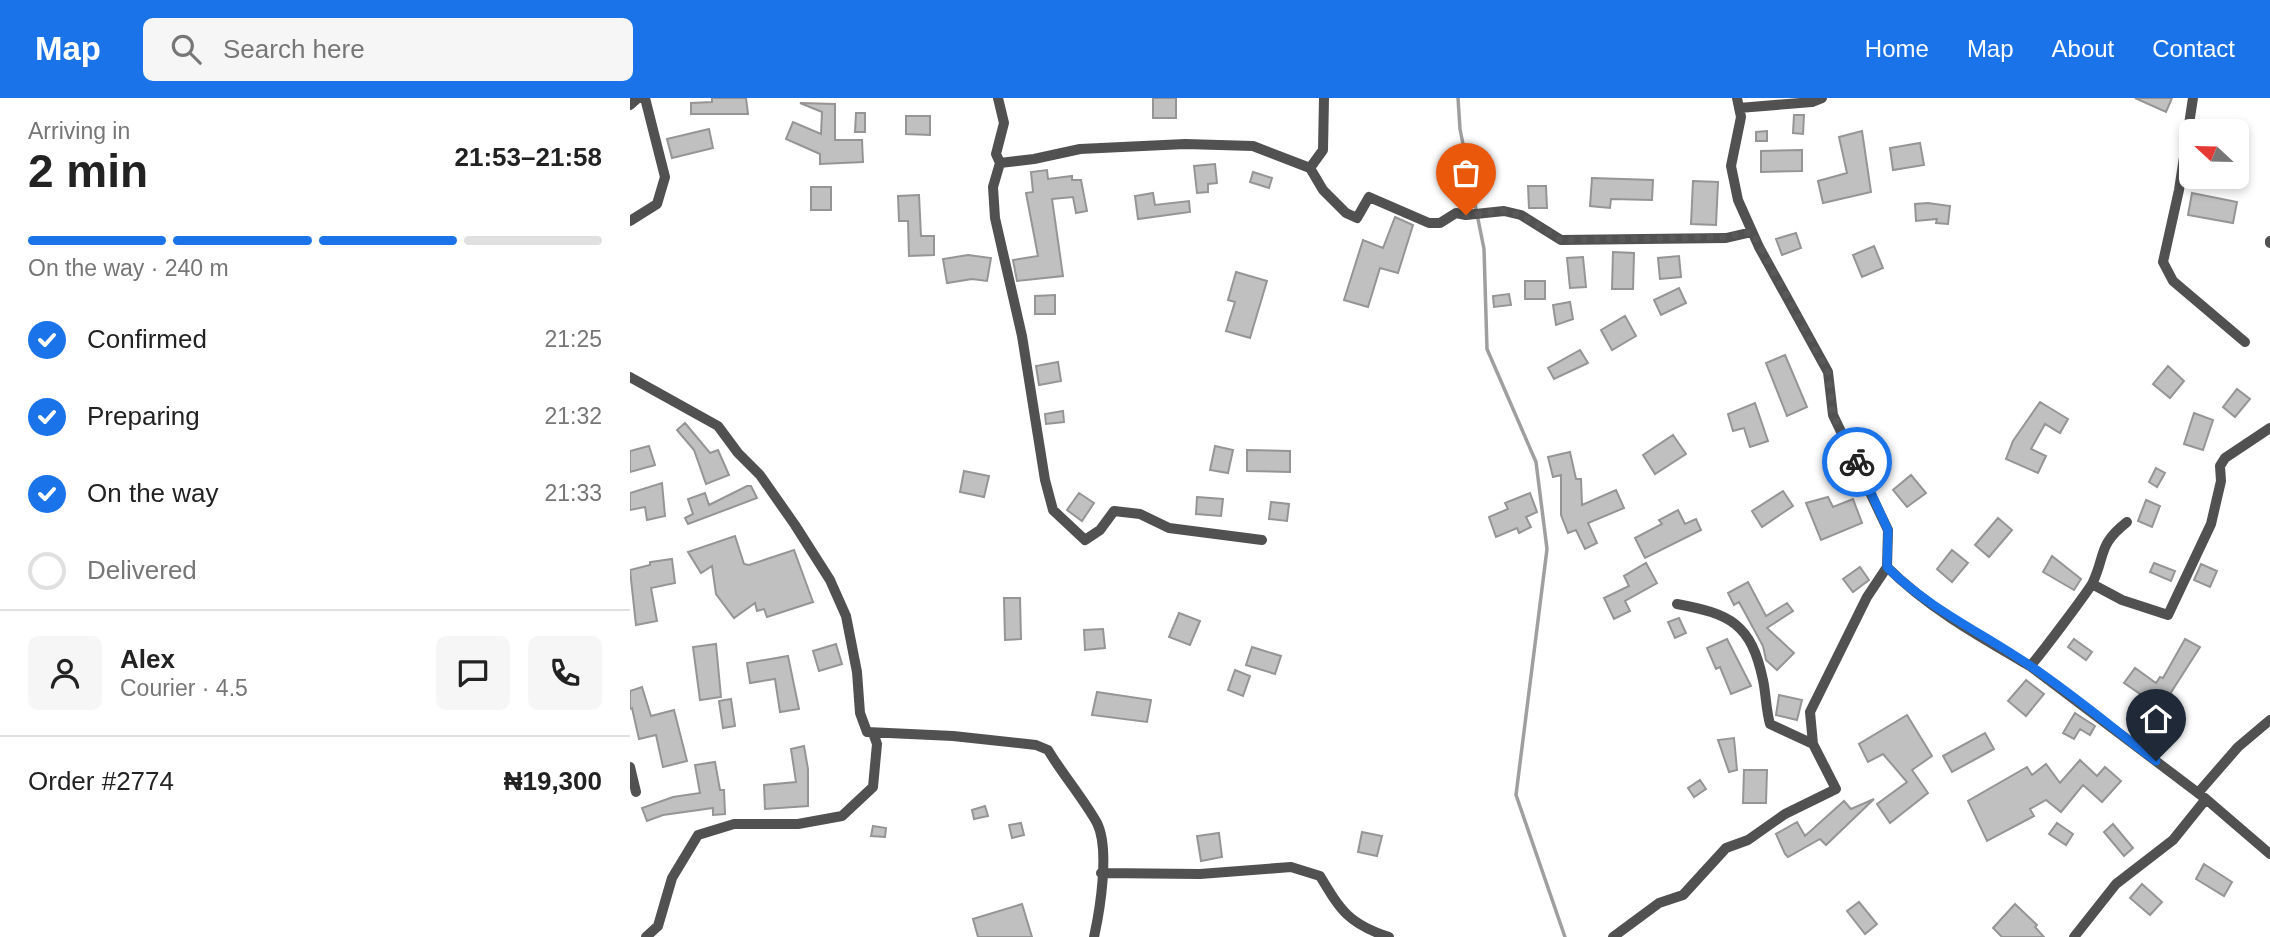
<!DOCTYPE html>
<html lang="en">
<head>
<meta charset="utf-8">
<style>
  :root { --surface:#fff; --page:#f6f6f6; --text:#222; --muted:#767676; --line:#e0e0e0; --accent:#1a73e8 }
  body { margin:0; font-family:Helvetica,sans-serif; background:var(--page); color:var(--text); height:100vh; display:flex; flex-direction:column; font-size:26px; white-space:nowrap }
  * { box-sizing:border-box; margin:0 }
  p { font-size:23px; color:var(--muted) }
  .icon { flex:none; width:38px; height:38px; fill:none; stroke:currentColor; stroke-width:2; stroke-linecap:round; stroke-linejoin:round }
  .map { position:relative; flex:1; overflow:hidden }
  .details { display:flex; flex-direction:column; background:var(--surface); width:630px }
  .details>* { flex:none }
  .needle { width:46px; rotate:292deg }
  .tools { position:absolute; left:1549px; top:21px; display:grid; gap:14px }
  .tools a { display:grid; place-items:center; width:70px; height:70px; border-radius:10px; background:var(--surface); box-shadow:0 4px 10px #0003; font-size:35px }
  .pin { position:absolute; display:grid; place-items:center; width:60px; height:60px; color:#fff; margin:-72px -30px; border-radius:50% 50% 50% 0; rotate:-45deg; box-shadow:0 0 7px #0007 }
  .pin .icon { rotate:45deg }
  .courier { position:absolute; display:grid; place-items:center; width:70px; height:70px; margin:-35px; border:5px solid #1a73e8; border-radius:50%; background:#fff; color:#222; box-shadow:0 2px 9px #0007 }
  .head em { font-style:normal; font-weight:700 }
  .head div { display:flex; flex-direction:column-reverse }
  .head { display:flex; align-items:center; justify-content:space-between; height:119px; padding:0 28px }
  h1 { font-size:46px; font-weight:700; line-height:52px }
  .bar { display:grid; grid-template-columns:repeat(4,1fr); gap:10px 7px; align-content:center; height:84px; padding:0 28px }
  .bar i { height:9px; border-radius:5px; background:var(--line) }
  .bar .active { background:var(--accent) }
  .bar p { grid-column:span 4 }
  .line { display:flex; align-items:center; gap:18px; padding:0 28px; border-top:2px solid var(--line) }
  .line div { flex:1 }
  .round { display:grid; place-items:center; flex:none; width:74px; height:74px; border-radius:10px; background:var(--page) }
  ol { padding:0 28px; list-style:none }
  li { display:flex; align-items:center; gap:21px; height:77px }
  li p { margin-inline-start:auto }
  li .icon { padding:7px; border-radius:50%; background:var(--accent); color:#fff; stroke-width:4 }
  li:last-child { color:var(--muted) }
  li i { width:38px; height:38px; border:4px solid var(--line); border-radius:50% }
  header { display:flex; align-items:center; gap:42px; box-sizing:border-box; height:98px; padding:0 35px; background:var(--accent); color:#fff }
  header strong { font-size:33px }
  nav { display:flex; gap:38px; margin-inline-start:auto; font-size:24px }
  .search { width:490px; height:63px; background:var(--page); display:flex; align-items:center; gap:18px; box-sizing:border-box; padding:0 24px; border-radius:10px; color:var(--muted); font-size:26px }
  main { display:flex; flex:1; min-height:0 }
  .map>svg:first-child { display:block }
  .lines { fill:none; stroke-linecap:round; stroke-linejoin:round }
  .stream { stroke:#9f9f9f; stroke-width:3.5 }
  .building { fill:#c0c0c0; stroke:#959595; stroke-width:2 }
  .street { stroke:#515151; stroke-width:10 }
  .done { stroke:#595959; stroke-width:7; stroke-dasharray:0 12.6 }
  .route { stroke:#1a73e8; stroke-width:9 }
</style>
</head>
<body>
<header>
<strong>Map</strong>
<div class="search"><svg class="icon" aria-label="search" viewBox="0 0 24 24"><circle cx="10" cy="10" r="6"/><path d="M15 15l6 6"/></svg>Search here</div>
<nav><a>Home</a><a>Map</a><a>About</a><a>Contact</a></nav>
</header>
<main>
<section class="details">
<div class="head"><div><h1>2 min</h1><p>Arriving in</p></div><em>21:53–21:58</em></div>
<div class="bar"><i class="active"></i><i class="active"></i><i class="active"></i><i></i><p>On the way · 240 m</p></div>
<ol>
<li><svg class="icon" aria-label="check" viewBox="0 0 24 24"><path d="M5 12l5 5 9-10"/></svg>Confirmed<p>21:25</p></li>
<li><svg class="icon" aria-label="check" viewBox="0 0 24 24"><path d="M5 12l5 5 9-10"/></svg>Preparing<p>21:32</p></li>
<li><svg class="icon" aria-label="check" viewBox="0 0 24 24"><path d="M5 12l5 5 9-10"/></svg>On the way<p>21:33</p></li>
<li><i></i>Delivered</li>
</ol>
<div class="line" style="height:126px"><a class="round"><svg class="icon" aria-label="person" viewBox="0 0 24 24"><circle cx="12" cy="8" r="4"/><path d="M4 21q1-7 8-7t8 7"/></svg></a><div><b>Alex</b><p>Courier · 4.5</p></div><a class="round"><svg class="icon" aria-label="chat" viewBox="0 0 24 24"><path d="M4 5h16v11H9l-5 4z"/></svg></a><a class="round"><svg class="icon" aria-label="phone" viewBox="0 0 24 24"><path d="M5 4h4l2 5-3 2q2 4 5 5l2-3 5 2v4C11 20 4 13 5 4z"/></svg></a></div>
<div class="line" style="height:91px"><div>Order #2774</div><b>₦19,300</b></div>
</section>
<div class="map">
<svg width="1640" height="839" viewBox="0 0 1640 839">
  <rect width="100%" height="100%" fill="#fff"/>
  <g class="lines">
    <path class="stream" d="M828 0 830 31 854 151 857 251 906 364 917 451 886 697 935 839"/>
  </g>
  <path class="building" d="M82 0H116L118 16H61V5L82 4Z
    M523 0H546V20H523Z
    M1505 0H1542L1536 14Z
    M170 5 205 6V42H232L233 64 190 66V56L156 41 163 24 191 36 192 14Z
    M226 15H235V34H225Z
    M1164 17H1174L1173 36 1163 35Z
    M276 18H300V37L276 36Z
    M79 31 83 50 42 60 37 41Z
    M1137 33V43H1126V34Z
    M1232 33 1241 94 1193 105 1188 83 1217 75 1209 39Z
    M1290 45 1294 67 1263 72 1260 50Z
    M1172 52V73L1131 74V53Z
    M585 66 587 85 578 86V94L567 95 564 68Z
    M417 72 418 81 442 78V82H451L457 113 446 115 443 99 422 101 433 178 387 183 383 162 408 158 396 95 403 94 401 74Z
    M623 74 642 80 639 90 620 84Z
    M962 80 1023 82 1022 102 981 101 980 110 960 108Z
    M1063 83 1088 84 1086 127 1061 126Z
    M898 88H916L917 110H899Z
    M181 89H201V112H181Z
    M523 95 525 107 559 103 560 114 508 121 505 98Z
    M1562 95 1607 104 1603 125 1558 117Z
    M289 97 291 138H304V157L279 158 278 123H269L268 98Z
    M1298 105 1320 108 1318 126 1306 125 1307 121 1286 123 1285 106Z
    M765 119 783 127 768 175 750 170 738 209 714 202 733 142 753 150Z
    M1166 135 1171 150 1152 157 1146 141Z
    M1244 148 1253 170 1232 179 1223 157Z
    M983 154 1004 155 1003 191H982Z
    M338 157 361 160 357 183 342 181 317 185 313 161Z
    M1049 158 1051 179 1030 181 1028 160Z
    M953 159 956 189 940 190 937 160Z
    M606 174 637 183 620 240 596 233 605 204 598 202Z
    M895 183H915V201H895Z
    M1049 190 1056 205 1031 217 1024 202Z
    M879 196 881 207 864 209 863 198Z
    M425 197V216H405V198Z
    M940 204 943 221 926 227 923 207Z
    M995 218 1006 238 982 252 971 232Z
    M950 252 958 265 924 281 918 270Z
    M1155 257 1177 309 1157 318 1136 265Z
    M428 264 431 283 409 287 406 268Z
    M1538 268 1554 283 1540 300 1523 286Z
    M1607 291 1620 301 1605 319 1593 309Z
    M1410 304 1438 321 1430 335 1415 326 1401 351 1416 358 1408 375 1376 361 1383 343Z
    M1125 305 1138 343 1120 349 1114 330 1103 333 1098 316Z
    M433 313 434 324 416 326 415 316Z
    M1564 315 1583 322 1573 352 1554 346Z
    M55 325 80 355 88 352 99 377 76 386 64 352 47 332Z
    M1043 337 1056 356 1025 376 1013 357Z
    M19 348 25 367 0 374V353Z
    M585 348 603 352 598 375 580 372Z
    M617 352 660 353V374L617 373Z
    M940 354 946 381H951L952 407 986 392 994 410 958 425 967 445 955 451 946 432 938 435 931 417V377L923 379 918 359Z
    M1526 370 1535 375 1527 389 1519 384Z
    M334 373 359 378 354 399 330 394Z
    M1281 377 1296 395 1277 409 1263 392Z
    M32 385 35 418 17 422 15 409 0 412V395Z
    M117 388H121L127 400 58 426 55 420 63 416 58 401 75 395 79 407Z
    M1153 393 1163 408 1132 429 1122 413Z
    M449 395 464 405 452 423 437 412Z
    M900 395 907 414 896 419 901 429 889 435 887 430 866 439 859 419 878 411 875 405Z
    M567 399 593 401 591 418 566 416Z
    M1198 399 1203 409 1223 401 1232 425 1191 442 1176 405Z
    M1516 402 1530 408 1522 429 1508 423Z
    M641 404 659 406 657 423 639 421Z
    M1048 412 1055 426 1066 421 1071 432 1015 460 1005 440 1032 426 1029 422Z
    M1368 420 1382 432 1359 459 1345 447Z
    M105 438 114 466 119 467 164 452 183 504 137 519 134 511 127 513 125 505 104 520 86 496 82 468 71 475 58 454Z
    M1322 452 1338 465 1322 484 1307 471Z
    M1422 458 1451 481 1444 492 1413 474Z
    M42 461 45 485 21 490 27 523 6 527 0 472 20 467V464Z
    M1016 465 1027 485 995 503 1000 513 984 521 974 500 999 488 994 478Z
    M1524 465 1545 473 1541 483 1520 474Z
    M1571 466 1587 473 1580 489 1564 482Z
    M1230 469 1239 482 1223 494 1213 481Z
    M1118 484 1136 518 1157 505 1163 513 1137 530 1164 555 1147 572 1136 562 1133 548 1109 504 1104 507 1098 495Z
    M374 500H390L391 541 375 542Z
    M549 515 570 523 560 547 539 539Z
    M1049 520 1056 535 1045 540 1038 524Z
    M473 531 475 550 455 552 454 532Z
    M1097 541 1121 588 1101 596 1090 569 1086 571 1077 550Z
    M1444 541 1462 554 1456 562 1438 549Z
    M1555 541 1570 549 1531 610 1494 585 1505 570 1526 585 1530 579 1533 580Z
    M86 546 91 599 70 602 63 549Z
    M206 546 212 566 189 573 183 553Z
    M622 549 651 558 645 576 616 567Z
    M158 558 169 611 150 614 145 581 120 585 117 565Z
    M605 572 620 578 613 598 598 592Z
    M1396 582 1414 596 1396 618 1378 603Z
    M12 589 21 618 44 612 57 663 33 669 26 637 9 641 2 610 0 611V593Z
    M467 594 521 602 517 624 462 617Z
    M1149 597 1172 602 1167 622 1146 617Z
    M101 601 105 628 93 630 89 603Z
    M1445 615 1465 628 1460 637 1450 631 1444 641 1433 635Z
    M1277 617 1302 658 1282 672 1298 695 1260 725 1247 706 1277 684 1253 656 1238 664 1229 646Z
    M1355 635 1364 651 1322 674 1313 658Z
    M1104 640 1107 672 1099 674 1088 642Z
    M174 648 178 671V708L135 711 134 687 166 684 161 651Z
    M1450 662 1467 678 1475 669 1491 683 1472 704 1453 687 1431 714 1416 702 1400 711 1404 718 1357 743 1338 703 1397 669 1402 677 1416 666 1430 685Z
    M85 664 90 692H94L95 716 83 717V710L33 717 17 723 12 710 43 699 70 695 65 667Z
    M1114 672H1137L1136 705H1113Z
    M1070 682 1076 691 1064 699 1058 690Z
    M1244 701 1196 747 1190 741 1158 759 1155 756 1146 736 1167 724 1175 738 1214 703 1221 711Z
    M355 708 358 718 344 721 342 712Z
    M391 725 394 737 382 740 379 727Z
    M1427 725 1443 736 1436 747 1419 736Z
    M1483 726 1503 750 1494 758 1474 734Z
    M243 728 256 730 255 739 241 738Z
    M732 734 752 738 747 758 728 754Z
    M589 735 592 759 571 763 567 738Z
    M1574 766 1602 784 1594 798 1566 781Z
    M1512 786 1532 804 1520 817 1500 800Z
    M1229 804 1247 826 1235 836 1217 813Z
    M392 806 402 839H348L343 821Z
    M1385 806 1407 827 1405 829 1414 839H1372L1363 830Z"/>
  <g class="lines">
    <path class="street" d="M368 0 374 25 366 56 370 65 404 61 450 51 555 46 623 48 680 70 693 92 716 115 727 120 739 99 799 125H810L826 115 836 117 874 113 891 117 931 142 1096 140 1122 134
      M1563 0 1549 92 1533 164 1543 183 1615 244
      M0 7 8 0
      M1109 10 1182 4 1192 0
      M370 65 363 89 365 120 392 238 415 382 423 412 455 442 470 432 484 413 510 416 539 430 632 442
      M680 70 693 52 694 0
      M0 123 27 106 35 79 15 0
      M1640 143V145
      M0 279 88 328 108 355 130 377 165 427 200 482 216 518 227 574 230 615 237 634 323 638 406 647 418 652C433 677 453 700 467 725 480 751 470 812 464 839
      M1257 469C1298 510 1350 539 1400 568 1405 564 1460 491 1463 484 1476 455 1468 447 1497 424
      M1462 486 1492 502 1538 517 1581 426 1591 383 1590 368 1595 360 1640 330
      M1047 506C1100 516 1121 525 1133 582 1136 596 1136 612 1140 626L1183 646
      M1400 568 1576 701 1640 756
      M0 669 6 694
      M1568 695 1608 649 1640 622
      M471 775 570 776 661 769 690 778C711 813 719 826 759 839
      M16 839 28 828 42 780 68 737 104 726H168L212 718 243 689 247 646 243 635
      M983 839 1029 805 1053 797 1096 750 1118 742 1155 716 1206 691 1183 646 1180 614 1237 499 1257 469 1258 432 1203 317 1198 274 1129 149 1108 102 1101 68 1111 19 1107 0
      M1444 839 1486 786 1543 742 1576 701"/>
  </g>
  <g class="lines">
    <path class="done" d="M836 117 874 113 891 117 931 142 1096 139 1122 134 1198 274 1203 317 1227 364"/>
    <path class="route" d="M1227 364 1258 432 1257 469C1300 512 1353 535 1402 569 1445 598 1485 632 1526 663"/>
  </g>
</svg>
<div class="tools">
<a><svg class="needle" viewBox="-14 -14 28 28"><path d="M0-13l5 13h-10z" fill="#e53935"/><path d="M0 13l5-13h-10z" fill="#767676"/></svg></a>
</div>
<div class="pin" style="left:836px;top:117px;background:#ea580c"><svg class="icon" aria-label="bag" viewBox="0 0 24 24"><path d="M5 8h14l-1 12H6zM9 8a3 3 0 0 1 6 0"/></svg></div>
<div class="pin" style="left:1526px;top:663px;background:#1f2937"><svg class="icon" aria-label="home" viewBox="0 0 24 24"><path d="M3 11l9-7 9 7M6 9v11h12V9"/></svg></div>
<div class="courier" style="left:1227px;top:364px"><svg class="icon" aria-label="bike" viewBox="0 0 24 24"><circle cx="6" cy="16" r="4"/><circle cx="18" cy="16" r="4"/><path d="M6 16l4-8h5l3 8M10 8l3 8H6M13 5h3"/></svg></div>
</div>
</main>
</body>
</html>
